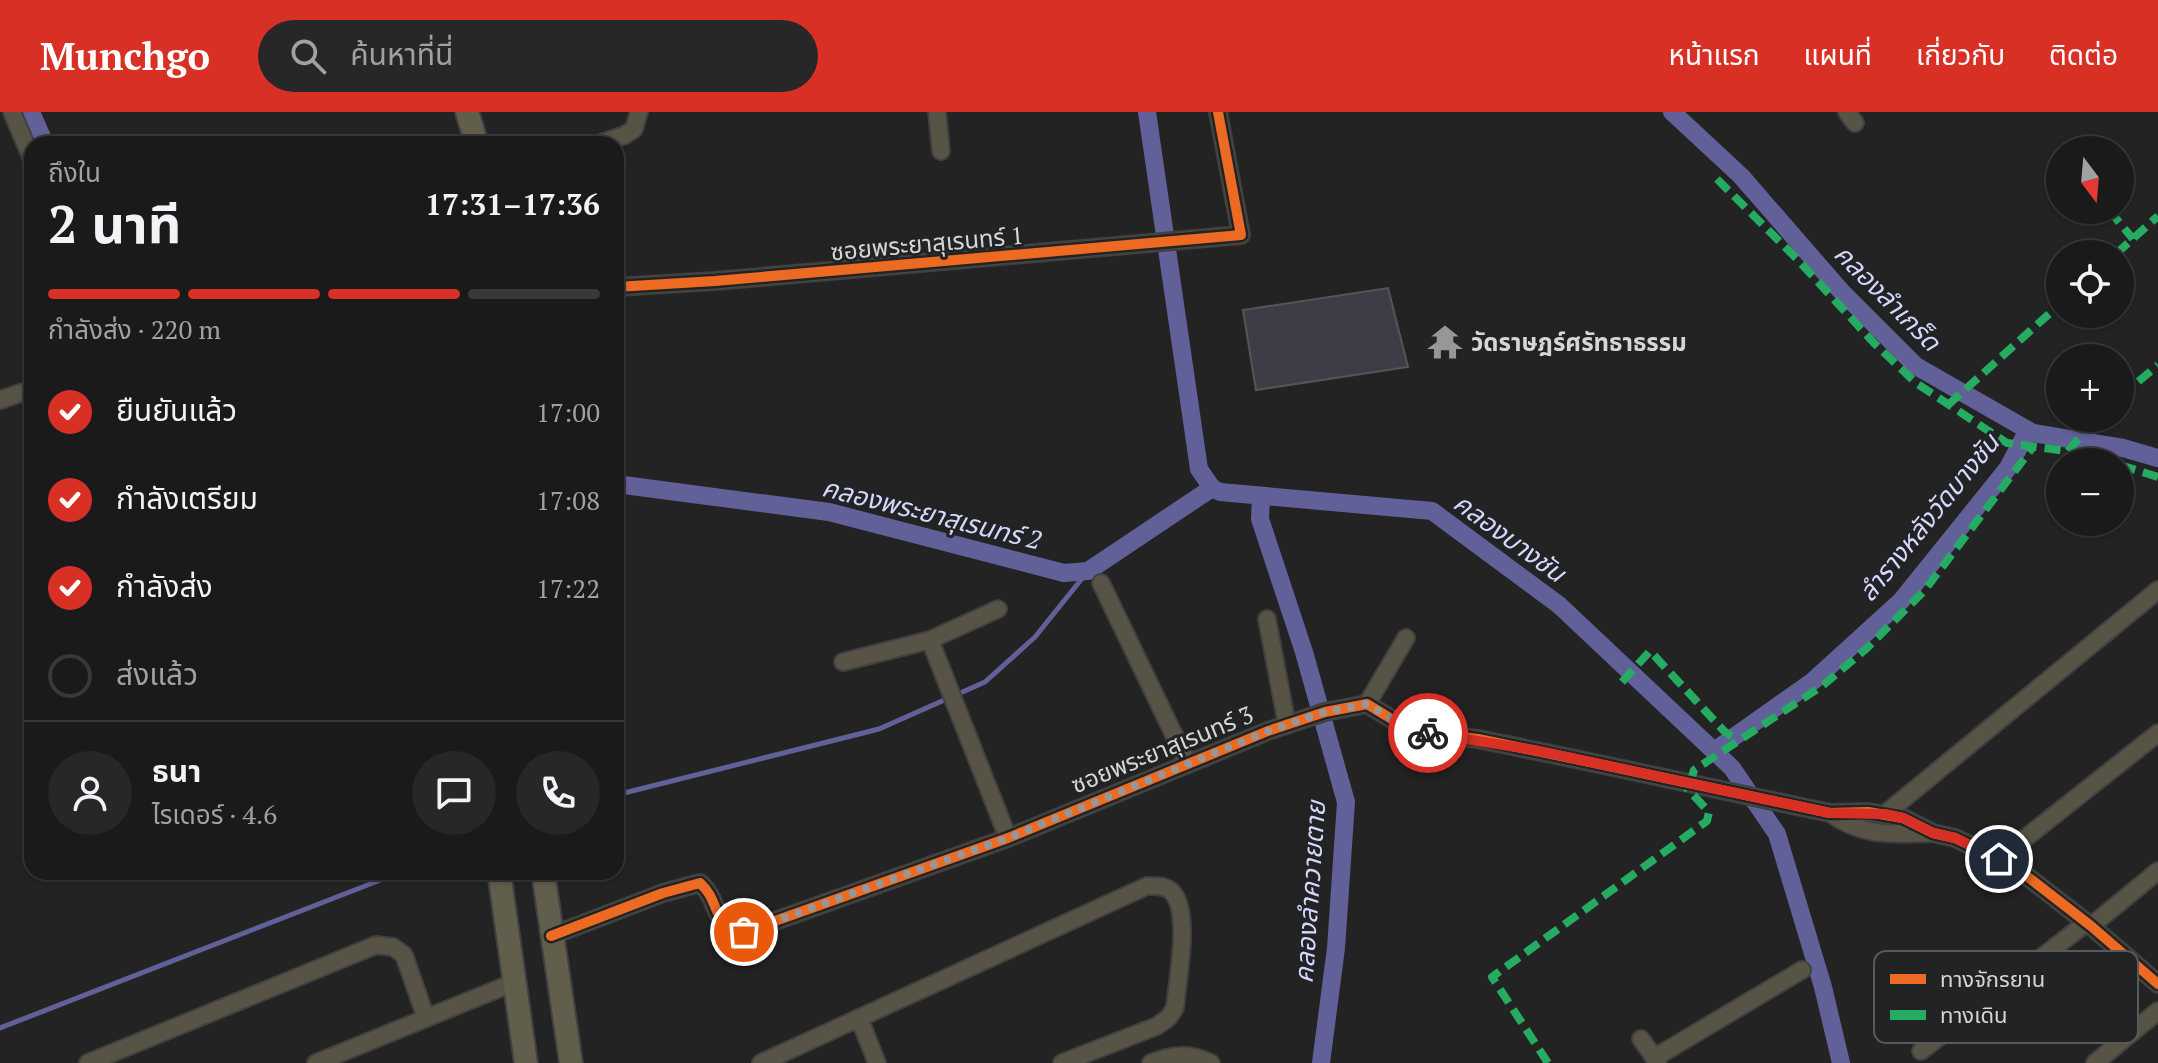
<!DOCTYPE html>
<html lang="th">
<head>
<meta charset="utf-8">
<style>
  :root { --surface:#1a1a1b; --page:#272728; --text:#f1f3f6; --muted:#9fa1a3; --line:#38383a; --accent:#d93025 }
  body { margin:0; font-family:"PT Serif","Noto Sans Thai",serif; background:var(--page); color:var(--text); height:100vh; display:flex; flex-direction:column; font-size:30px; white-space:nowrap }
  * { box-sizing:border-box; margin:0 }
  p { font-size:26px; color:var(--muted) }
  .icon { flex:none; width:44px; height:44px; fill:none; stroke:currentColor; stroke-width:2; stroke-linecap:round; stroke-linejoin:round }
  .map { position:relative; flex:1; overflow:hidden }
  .drawer { position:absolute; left:24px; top:24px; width:600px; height:744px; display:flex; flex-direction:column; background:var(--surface); border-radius:24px; box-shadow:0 2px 6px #0004,0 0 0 2px var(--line) }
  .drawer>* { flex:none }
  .needle { width:52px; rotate:164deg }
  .tools { position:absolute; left:2046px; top:24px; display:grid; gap:16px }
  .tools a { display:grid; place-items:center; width:88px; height:88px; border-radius:50%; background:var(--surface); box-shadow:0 2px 6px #0004,0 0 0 2px var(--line); font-size:40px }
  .pin { position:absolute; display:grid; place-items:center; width:68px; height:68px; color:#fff; margin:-34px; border:4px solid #fff; border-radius:50%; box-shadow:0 2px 8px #0007 }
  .courier { position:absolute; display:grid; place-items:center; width:80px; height:80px; margin:-40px; border:6px solid #d93025; border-radius:50%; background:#fff; color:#222; box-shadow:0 2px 10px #0007 }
  .summary em { font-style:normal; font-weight:700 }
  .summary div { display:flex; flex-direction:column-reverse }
  .summary { display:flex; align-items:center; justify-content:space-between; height:136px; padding:0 24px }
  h1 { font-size:52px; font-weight:700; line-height:60px }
  .bar { display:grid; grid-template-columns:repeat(4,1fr); gap:12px 8px; align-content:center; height:96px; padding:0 24px }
  .bar i { height:10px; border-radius:6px; background:var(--line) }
  .bar .selected { background:var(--accent) }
  .bar p { grid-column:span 4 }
  .line { display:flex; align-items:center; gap:20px; padding:0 24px; border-top:2px solid var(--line) }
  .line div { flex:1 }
  .round { display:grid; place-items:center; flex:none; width:84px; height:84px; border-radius:42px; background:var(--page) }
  ol { padding:0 24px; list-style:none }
  li { display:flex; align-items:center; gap:24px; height:88px }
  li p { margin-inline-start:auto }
  li .icon { padding:8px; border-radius:50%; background:var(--accent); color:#fff; stroke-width:4 }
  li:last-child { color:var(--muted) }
  li i { width:44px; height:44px; border:4px solid var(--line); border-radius:50% }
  header { display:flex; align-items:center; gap:48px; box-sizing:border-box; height:112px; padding:0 40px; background:var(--accent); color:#fff }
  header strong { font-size:38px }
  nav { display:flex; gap:44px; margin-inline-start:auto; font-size:28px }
  .search { width:560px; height:72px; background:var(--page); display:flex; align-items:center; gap:20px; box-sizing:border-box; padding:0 28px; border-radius:44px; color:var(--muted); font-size:30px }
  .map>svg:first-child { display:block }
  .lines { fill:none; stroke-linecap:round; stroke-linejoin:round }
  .stream { stroke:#626098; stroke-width:5 }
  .canal { stroke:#626098; stroke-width:18 }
  .building { fill:#3d3c47; stroke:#555556; stroke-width:2 }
  .street-casing { stroke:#404041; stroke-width:20 }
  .secondary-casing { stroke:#404041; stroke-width:26 }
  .street { stroke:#575446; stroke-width:16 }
  .secondary { stroke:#625e4c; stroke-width:22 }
  .quiet { stroke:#26ab63; stroke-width:8; stroke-dasharray:16 8; stroke-linecap:butt }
  .cycleway-casing { stroke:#222325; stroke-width:15 }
  .cycleway { stroke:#ed6a23; stroke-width:10 }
  .done { stroke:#979799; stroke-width:8; stroke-dasharray:0 14.4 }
  .route { stroke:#d93025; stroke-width:10 }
  .labels { text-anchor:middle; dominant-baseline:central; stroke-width:6; stroke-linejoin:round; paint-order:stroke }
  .street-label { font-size:24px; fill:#d6d6d8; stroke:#222325 }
  .poi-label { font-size:24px; font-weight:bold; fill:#d6d6d8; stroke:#222325; text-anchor:start }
  .water-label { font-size:26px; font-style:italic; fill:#d6d7fc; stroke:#222325 }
  .key { fill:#222325; stroke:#58595b; stroke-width:2 }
  .key-label { font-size:22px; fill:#d6d6d8 }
</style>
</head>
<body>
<header>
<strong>Munchgo</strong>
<div class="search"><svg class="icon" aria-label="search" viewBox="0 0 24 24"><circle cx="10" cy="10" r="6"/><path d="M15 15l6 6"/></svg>ค้นหาที่นี่</div>
<nav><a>หน้าแรก</a><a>แผนที่</a><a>เกี่ยวกับ</a><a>ติดต่อ</a></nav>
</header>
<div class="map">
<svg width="2158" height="951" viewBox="0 0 2158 951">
  <rect width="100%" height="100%" fill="#232324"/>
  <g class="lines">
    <path class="stream" d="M616 683 879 617 985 570 1035 525 1088 459
      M0 916 401 760"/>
    <path class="canal" d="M31 0 45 32
      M1147 0 1199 357 1212 376 1220 380 1432 399 1559 493 1732 656 1777 722 1823 875 1841 951
      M1672 0 1741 64 1841 179 1916 254 2033 321 2123 336 2158 346
      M616 372 829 400 1064 461 1088 459 1212 376
      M1261 384 1260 407 1304 540 1346 690 1336 836 1321 951
      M1714 639 1813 569 1901 489 2008 356 2028 318"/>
  </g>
  <path class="building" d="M1388 176 1408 255 1256 278 1243 198Z"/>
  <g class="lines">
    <g class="street-casing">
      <path id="street" d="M12 0 32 47
        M937 0 941 39
        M1847 0 1855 11
        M598 32 625 23 634 17 639 0
        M616 175 715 169 1241 123 1218 0
        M0 288 32 277
        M1101 471 1188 652
        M1267 507 1287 613
        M930 528 998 497
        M843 550 930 528 1008 726
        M1367 592 1406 526
        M1830 701C1862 725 1893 722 1931 721
        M1885 702 2158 478
        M1999 747 2158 621
        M2091 814 2158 759
        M551 824 663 781 700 771C722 791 708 809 744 820L1008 726 1268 619 1325 600 1367 592 1403 614 1426 621 1478 627 1561 644 1830 701 1868 700 1903 706 1933 721 1955 726 2015 755 2091 814 2158 872
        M860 908 877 951
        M1641 927 1658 951
        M1921 939 2086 811
        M1654 946 1802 858
        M88 951 376 833 393 835 404 843 426 906
        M316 951 515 870
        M761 951 1147 774C1156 774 1164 773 1171 779 1192 798 1177 869 1175 896L1168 906 1157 914 1062 951
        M1151 951C1173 942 1189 941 1211 951
        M2095 951 2158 899"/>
    </g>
    <g class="secondary-casing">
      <path id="secondary" d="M467 0 477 32
        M499 760 526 951
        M543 760 571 951"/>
    </g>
    <use href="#street" class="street"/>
    <use href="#secondary" class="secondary"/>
    <path class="quiet" d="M1717 67 1797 147 1874 231 1916 271 2007 331 2074 340 2108 350
      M2109 98 2133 127
      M2116 142 2158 104
      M2120 285 2158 253
      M1948 293 2060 192
      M2068 339 2096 306
      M2120 353 2158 365
      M1622 570 1650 539 1724 619 1738 629
      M1690 671 1694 658 1822 574 1866 537 1924 479 2033 335
      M1548 951 1492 865 1707 709 1709 700 1683 672"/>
    <g class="cycleway-casing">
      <path id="cycleway" d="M616 175 715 169 1241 123 1218 0
        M551 824 663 781 700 771C722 791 708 809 744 820L1008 726 1268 619 1325 600 1367 592 1403 614 1426 621 1478 627 1561 644 1830 701 1868 700 1903 706 1933 721 1955 726 2015 755 2091 814 2158 872"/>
    </g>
    <use href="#cycleway" class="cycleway"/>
  </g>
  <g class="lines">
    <path class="done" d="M744 820 1008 726 1268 619 1325 600 1367 592 1403 614 1428 621"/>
    <path class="route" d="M1428 621 1534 638 1830 701 1885 702 1903 706 1933 721 1955 726 1999 747"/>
  </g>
  <defs>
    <g id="temple-bare" transform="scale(2.76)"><path d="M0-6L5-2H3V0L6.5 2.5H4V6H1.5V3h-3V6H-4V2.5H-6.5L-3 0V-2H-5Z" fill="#979799" stroke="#222325" stroke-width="2.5" paint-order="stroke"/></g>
  </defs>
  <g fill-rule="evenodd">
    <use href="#temple-bare" x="1445" y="230"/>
  </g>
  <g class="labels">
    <g class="street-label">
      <text transform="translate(927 131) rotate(-5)">ซอยพระยาสุเรนทร์ 1</text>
      <text transform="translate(1162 637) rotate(-22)">ซอยพระยาสุเรนทร์ 3</text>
    </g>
    <g class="poi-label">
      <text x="1471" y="230">วัดราษฎร์ศรัทธาธรรม</text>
    </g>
    <g class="water-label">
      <text transform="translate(1888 185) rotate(45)">คลองลำเกร็ด</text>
      <text transform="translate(932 401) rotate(14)">คลองพระยาสุเรนทร์ 2</text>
      <text transform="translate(1928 405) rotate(-51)">ลำรางหลังวัดบางชัน</text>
      <text transform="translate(1510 425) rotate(36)">คลองบางชัน</text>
      <text transform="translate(1309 780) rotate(-86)">คลองลำควายตาย</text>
    </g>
  </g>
  <rect x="1874" y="839" width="264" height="92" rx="12" class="key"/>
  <rect x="1890" y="862" width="36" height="10" fill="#ed6a23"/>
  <rect x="1890" y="898" width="36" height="10" fill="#26ab63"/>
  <g class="key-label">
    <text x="1940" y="875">ทางจักรยาน</text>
    <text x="1940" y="911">ทางเดิน</text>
  </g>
</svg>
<div class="tools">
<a><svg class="needle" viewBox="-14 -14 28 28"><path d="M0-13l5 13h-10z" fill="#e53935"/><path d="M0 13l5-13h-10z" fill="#9fa1a3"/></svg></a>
<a><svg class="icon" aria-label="locate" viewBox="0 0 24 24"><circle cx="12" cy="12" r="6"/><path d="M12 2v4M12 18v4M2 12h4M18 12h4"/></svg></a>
<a>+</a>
<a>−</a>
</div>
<div class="pin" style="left:744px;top:820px;background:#ea580c"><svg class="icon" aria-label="bag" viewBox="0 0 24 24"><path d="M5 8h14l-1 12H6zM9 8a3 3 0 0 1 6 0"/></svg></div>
<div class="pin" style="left:1999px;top:747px;background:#1f2937"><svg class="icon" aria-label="home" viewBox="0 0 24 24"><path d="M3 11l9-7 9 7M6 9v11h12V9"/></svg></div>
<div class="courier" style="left:1428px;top:621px"><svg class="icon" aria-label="bike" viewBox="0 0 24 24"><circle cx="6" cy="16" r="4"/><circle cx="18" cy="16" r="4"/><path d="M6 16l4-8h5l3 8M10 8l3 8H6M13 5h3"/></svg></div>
<section class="drawer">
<div class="summary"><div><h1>2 นาที</h1><p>ถึงใน</p></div><em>17:31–17:36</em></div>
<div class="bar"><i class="selected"></i><i class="selected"></i><i class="selected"></i><i></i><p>กำลังส่ง · 220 m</p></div>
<ol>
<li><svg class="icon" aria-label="check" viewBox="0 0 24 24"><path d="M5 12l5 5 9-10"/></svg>ยืนยันแล้ว<p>17:00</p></li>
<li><svg class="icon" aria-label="check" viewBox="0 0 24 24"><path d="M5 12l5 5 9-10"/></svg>กำลังเตรียม<p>17:08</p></li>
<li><svg class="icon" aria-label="check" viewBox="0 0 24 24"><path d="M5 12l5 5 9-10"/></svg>กำลังส่ง<p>17:22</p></li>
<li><i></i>ส่งแล้ว</li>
</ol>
<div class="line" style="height:144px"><a class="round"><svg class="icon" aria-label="person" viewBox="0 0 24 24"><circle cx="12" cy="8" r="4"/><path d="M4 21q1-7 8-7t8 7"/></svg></a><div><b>ธนา</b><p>ไรเดอร์ · 4.6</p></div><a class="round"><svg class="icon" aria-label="chat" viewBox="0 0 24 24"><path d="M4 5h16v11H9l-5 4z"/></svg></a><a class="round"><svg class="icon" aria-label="phone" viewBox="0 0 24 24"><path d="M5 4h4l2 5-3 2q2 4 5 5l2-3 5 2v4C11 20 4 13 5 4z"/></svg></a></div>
</section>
</div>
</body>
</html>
